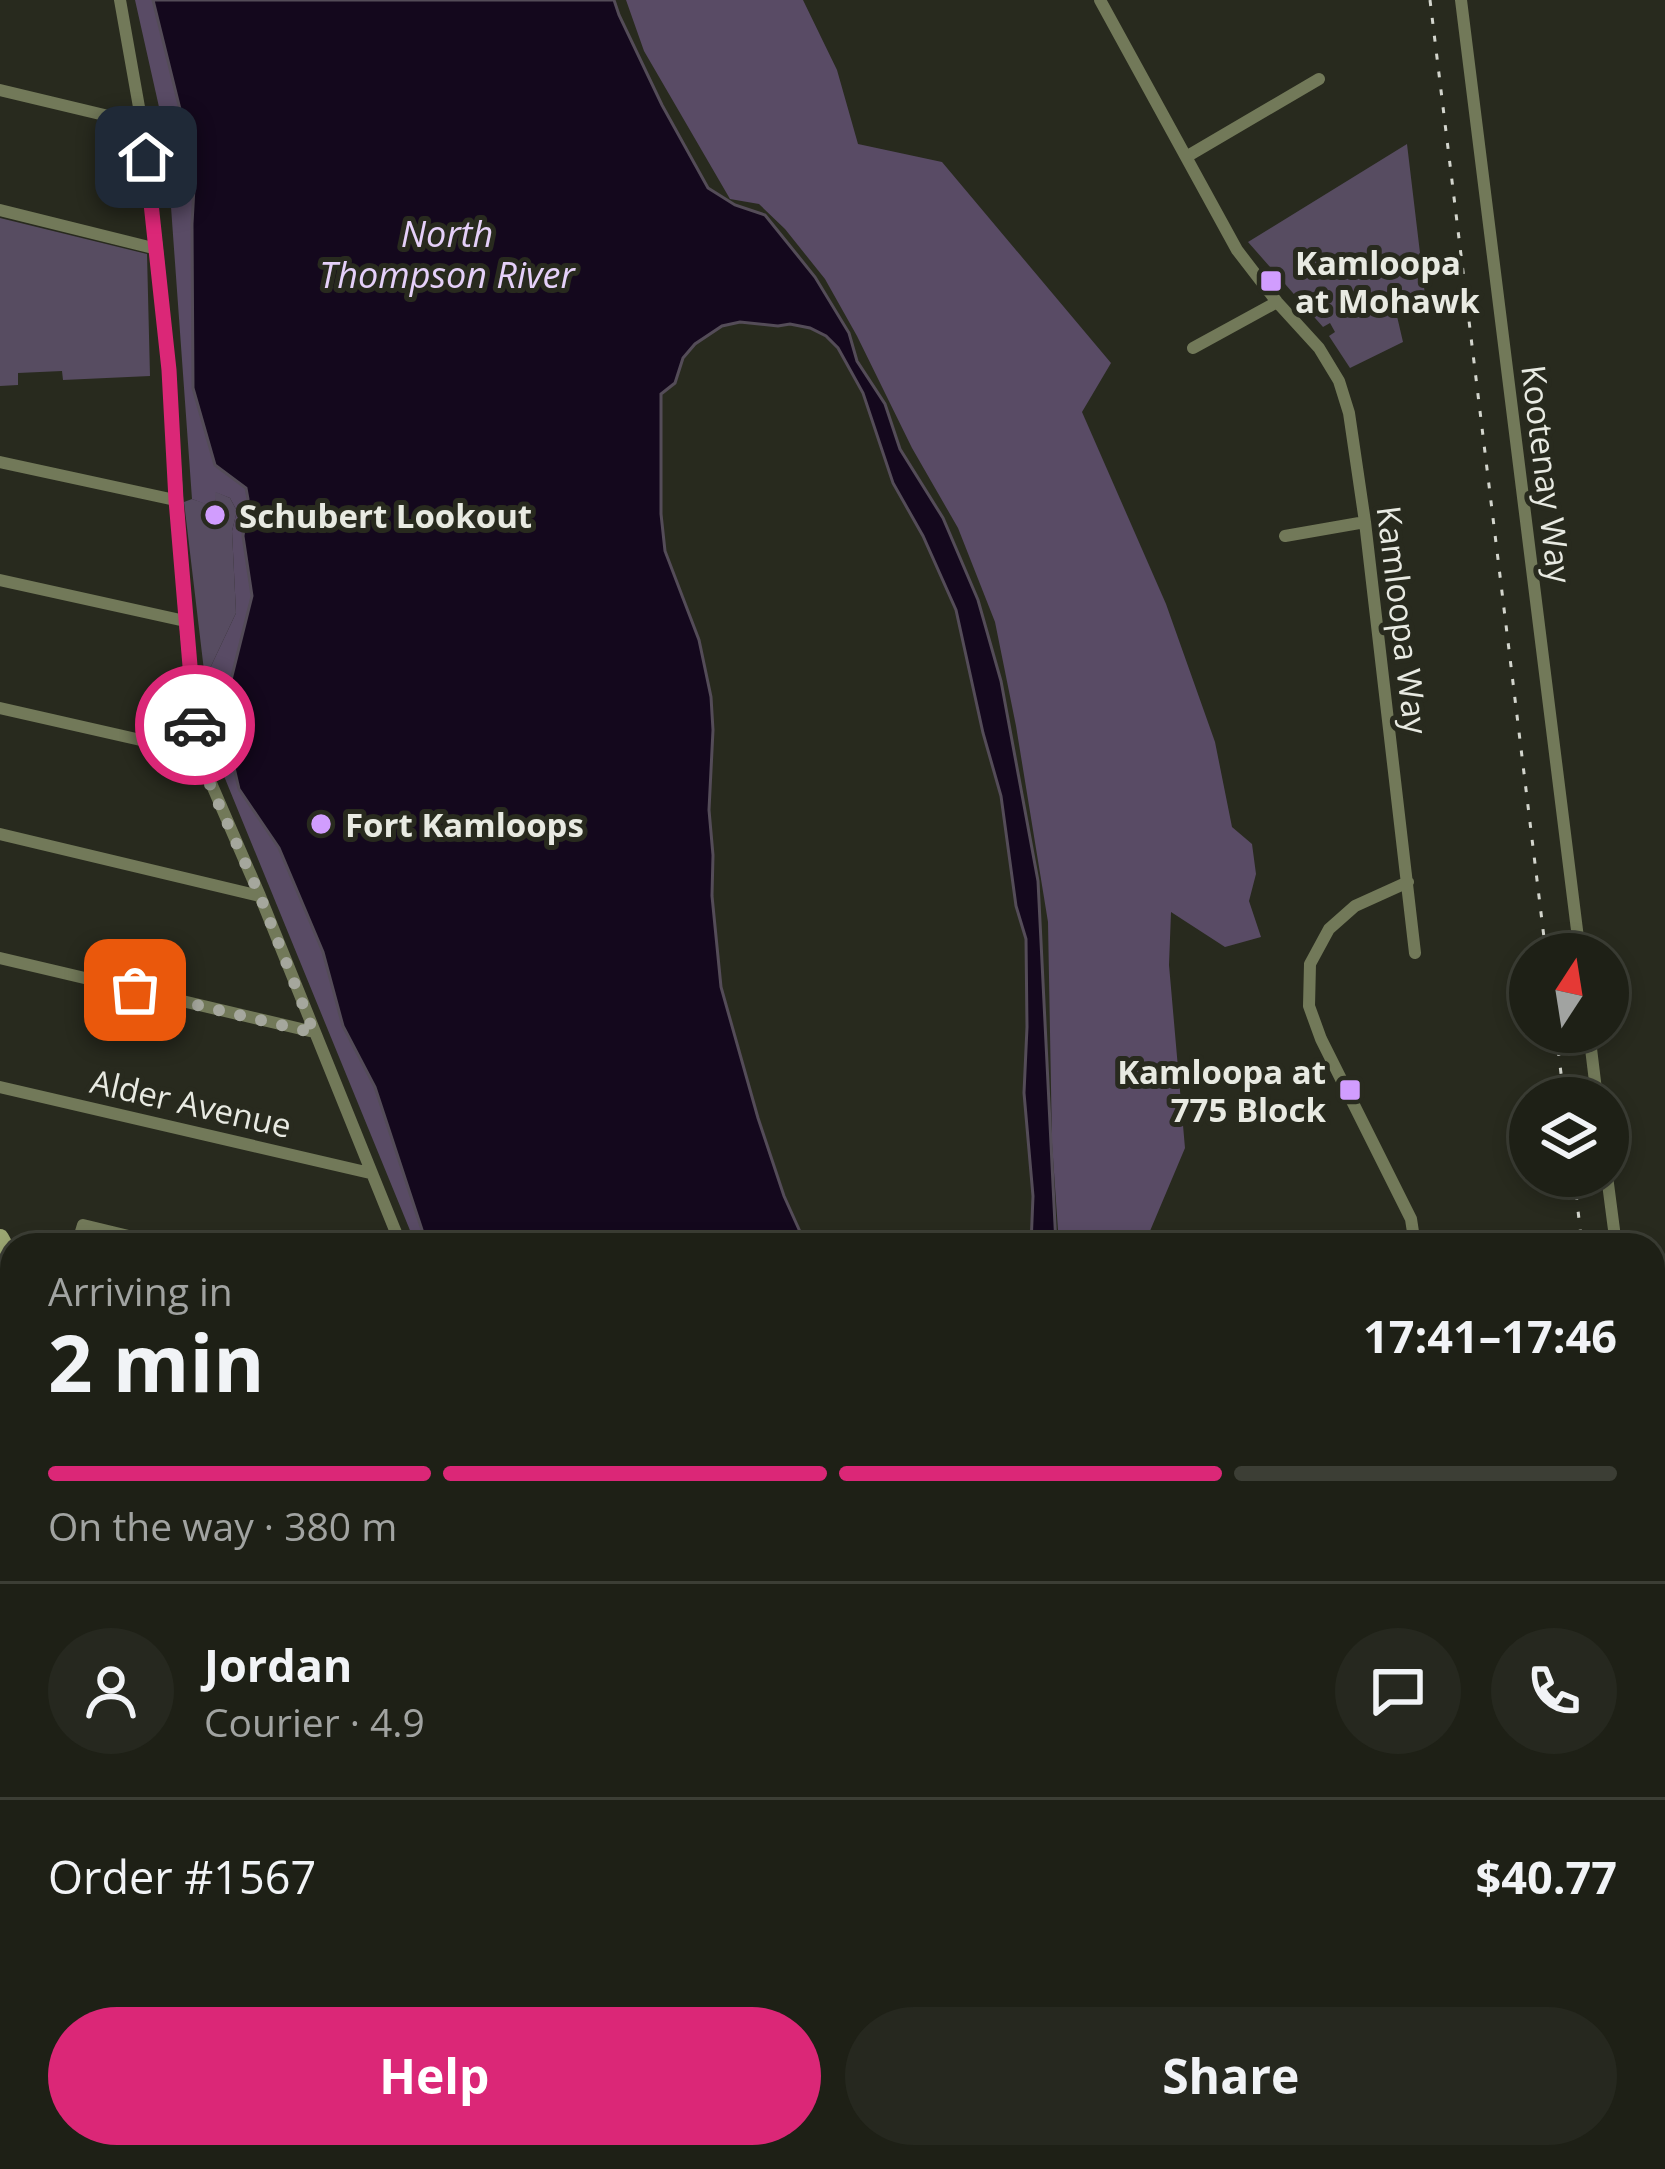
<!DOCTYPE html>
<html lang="en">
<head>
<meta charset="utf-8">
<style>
  :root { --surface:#1e2016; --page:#26281f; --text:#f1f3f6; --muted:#a1a3a1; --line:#3c3e35; --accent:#db2777 }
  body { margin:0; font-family:"Open Sans",sans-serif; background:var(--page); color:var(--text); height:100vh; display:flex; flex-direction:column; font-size:45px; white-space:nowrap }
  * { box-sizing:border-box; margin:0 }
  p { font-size:39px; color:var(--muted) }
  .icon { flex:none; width:66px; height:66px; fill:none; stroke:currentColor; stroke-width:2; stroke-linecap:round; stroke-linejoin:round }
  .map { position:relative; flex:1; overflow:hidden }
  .drawer { position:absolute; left:0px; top:1233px; width:1665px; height:936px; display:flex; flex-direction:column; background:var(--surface); border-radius:36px 36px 0 0; box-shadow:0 6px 18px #0003,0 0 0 3px var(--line) }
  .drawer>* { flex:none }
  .needle { width:78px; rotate:12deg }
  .fabs { position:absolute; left:1509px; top:933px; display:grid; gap:24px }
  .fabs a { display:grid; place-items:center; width:120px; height:120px; border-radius:50%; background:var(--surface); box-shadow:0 6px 18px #0003,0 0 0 3px var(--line); font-size:60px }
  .pin { position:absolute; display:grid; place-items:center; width:102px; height:102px; color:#fff; margin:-51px; border-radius:24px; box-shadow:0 6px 18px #0006 }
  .courier { position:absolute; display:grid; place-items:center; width:120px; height:120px; margin:-60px; border:9px solid #db2777; border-radius:50%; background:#fff; color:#222; box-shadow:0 3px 15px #0007 }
  .headline em { font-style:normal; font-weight:700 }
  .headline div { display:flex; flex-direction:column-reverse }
  .headline { display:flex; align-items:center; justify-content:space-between; height:204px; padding:0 48px }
  h1 { font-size:78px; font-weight:700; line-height:90px }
  .bar { display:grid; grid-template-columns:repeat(4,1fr); gap:18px 12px; align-content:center; height:144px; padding:0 48px }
  .bar i { height:15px; border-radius:9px; background:var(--line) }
  .bar .selected { background:var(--accent) }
  .bar p { grid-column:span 4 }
  .line { display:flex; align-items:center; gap:30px; padding:0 48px; border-top:3px solid var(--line) }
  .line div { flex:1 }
  .round { display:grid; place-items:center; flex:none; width:126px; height:126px; border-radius:63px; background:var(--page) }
  .action { display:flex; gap:24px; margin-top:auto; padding:24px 48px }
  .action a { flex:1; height:138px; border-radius:72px; background:var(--accent); color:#fff; font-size:48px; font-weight:700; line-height:138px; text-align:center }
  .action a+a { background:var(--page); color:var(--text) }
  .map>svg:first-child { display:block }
  .green { fill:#574c61 }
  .forest { fill:#594b65 }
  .water { fill:#14081d; stroke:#544c58; stroke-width:3 }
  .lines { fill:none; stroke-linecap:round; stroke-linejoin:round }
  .minor { stroke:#727959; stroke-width:12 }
  .secondary { stroke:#9ba672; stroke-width:18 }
  .rail { stroke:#d3d5cd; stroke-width:3; stroke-dasharray:6 12; stroke-linecap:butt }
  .done { stroke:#a5a79d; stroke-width:12; stroke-dasharray:0 21.6 }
  .route { stroke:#db2777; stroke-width:15 }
  .poi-dot { fill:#d19dfe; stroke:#282a1e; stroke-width:4.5 }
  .labels { text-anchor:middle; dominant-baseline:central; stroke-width:10; stroke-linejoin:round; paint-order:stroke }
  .poi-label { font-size:33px; font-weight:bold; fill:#e8eae2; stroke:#282a1e; text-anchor:start }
  .street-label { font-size:33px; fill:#e8eae2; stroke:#282a1e }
  .water-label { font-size:36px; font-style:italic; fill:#e5d0f9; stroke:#282a1e }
</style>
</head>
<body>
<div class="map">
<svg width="1665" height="2169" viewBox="0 0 1665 2169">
  <rect width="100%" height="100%" fill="#282a1e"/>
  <path class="green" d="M1407 144 1425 295 1393 299 1403 342 1350 368 1329 336 1335 332 1330 323 1323 327 1248 242Z
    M0 218 147 254 150 376 63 380 62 371 18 373V385L0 386Z
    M214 491 230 498 237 511 232 531 236 613 205 679 184 502 192 499 216 507Z
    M0 2135 12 2138V2157H62L85 2169H23L0 2149Z"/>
  <path class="forest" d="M135 0H153L195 170 192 224 193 388 215 465 246 489 248 499 243 536 252 596 222 716 239 789 279 848 323 952 343 1026 375 1087 427 1245H416L217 759 205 679 236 613 232 531 237 511 230 498 215 492 216 508 192 499 170 193 159 107Z
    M626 0H803L837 70 858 144 942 162 1111 363 1082 412 1166 604 1215 742 1232 827 1252 844 1256 874 1249 901 1261 937 1225 947 1171 912 1169 965 1185 1148 1150 1231 1157 1245H1059L1052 1143 1048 922 1016 726 995 622 958 528 912 448 857 336 825 279 785 229 759 204 730 199 644 51Z
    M1253 2157H1374L1372 2169H1254Z"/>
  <path class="water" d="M153 0H614L619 15 662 105 708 188 735 205 765 215 815 277 849 333 857 361 885 404 900 449 943 518 978 600 1001 681 1038 881 1056 1245H1031L1033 1196 1024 1093 1027 1027 1026 939 1016 906 1001 796 983 733 956 610 923 536 893 483 863 393 838 348 826 336 810 328 790 324 778 326 740 322 722 326 695 344 683 358 675 383 661 394V514L665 551 699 640 711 697 713 730 709 810 713 855 712 896 721 987 758 1118 784 1196 806 1245H427L375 1087 343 1026 323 952 279 848 239 789 222 716 252 596 243 536 248 499 246 488 215 465 193 388 192 224 195 170Z
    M686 2157H1246L1247 2169H685Z"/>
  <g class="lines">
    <path class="minor" d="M120 0 142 124 157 249 169 371 185 621 198 753 260 896 401 1245
      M1100 0 1237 250 1277 302 1319 348 1339 381 1349 413 1365 522 1415 953
      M1461 0 1580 954
      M0 90 142 124
      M1186 157 1319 79
      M0 210 157 249
      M1193 348 1277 302
      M0 462 175 500
      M1285 536 1365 522
      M0 580 185 621
      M0 708 198 753
      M0 834 260 896
      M1408 882 1355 906 1329 929 1310 964 1309 1006 1321 1039 1411 1219 1415 1245
      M0 958 314 1032
      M1589 1032 1597 1098
      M0 1087 370 1173
      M1607 1176 1616 1245
      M77 1245 83 1225 166 1245
      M1653 1536 1665 1539
      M0 1537 12 1558
      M0 1717 12 1723
      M0 1806 12 1812
      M0 1857 12 1838
      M0 1921 12 1929
      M0 2065 12 2073
      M340 2157 357 2169
      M552 2157 569 2169
      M223 2169 231 2157
      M653 2169 655 2157"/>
    <path class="secondary" d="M0 1238 12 1260
      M0 2128 12 2132
      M0 2154 17 2169
      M76 2157 98 2169
      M153 2169 160 2157
      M168 2169 173 2157"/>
    <path class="rail" d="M1430 0 1546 954
      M1556 1032 1564 1098
      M1574 1176 1582 1245
      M1653 1807 1663 1870 1653 2020
      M1557 2169 1559 2157
      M1642 2169 1643 2157"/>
  </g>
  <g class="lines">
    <path class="done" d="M135 990 314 1033 260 896 204 771 198 753 195 725"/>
    <path class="route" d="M146 157 169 370 176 500 195 725"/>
  </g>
  <g class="poi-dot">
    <rect x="1259" y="269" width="24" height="24" rx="6"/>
    <circle cx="215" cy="515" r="12"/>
    <circle cx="321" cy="824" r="12"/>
    <rect x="1338" y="1078" width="24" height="24" rx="6"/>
  </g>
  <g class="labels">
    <g class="poi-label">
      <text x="1295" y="262">Kamloopa<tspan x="1295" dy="38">at Mohawk</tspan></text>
      <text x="239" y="515">Schubert Lookout</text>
      <text x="345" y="824">Fort Kamloops</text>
      <text x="1326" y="1071" text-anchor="end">Kamloopa at<tspan x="1326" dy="38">775 Block</tspan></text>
    </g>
    <g class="street-label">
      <text transform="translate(1547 474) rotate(83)">Kootenay Way</text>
      <text transform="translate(1403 620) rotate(83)">Kamloopa Way</text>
      <text transform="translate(191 1103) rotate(13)">Alder Avenue</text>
    </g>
    <g class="water-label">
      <text x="447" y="233">North<tspan x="447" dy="41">Thompson River</tspan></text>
    </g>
  </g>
</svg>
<div class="fabs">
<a><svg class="needle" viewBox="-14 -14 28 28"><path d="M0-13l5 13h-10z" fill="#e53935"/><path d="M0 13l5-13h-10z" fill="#a1a3a1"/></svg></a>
<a><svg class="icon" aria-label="layers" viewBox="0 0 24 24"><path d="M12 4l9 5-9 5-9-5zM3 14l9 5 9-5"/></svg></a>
</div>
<div class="pin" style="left:135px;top:990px;background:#ea580c"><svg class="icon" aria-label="bag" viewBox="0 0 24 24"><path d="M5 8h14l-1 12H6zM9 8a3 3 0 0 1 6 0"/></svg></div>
<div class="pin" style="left:146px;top:157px;background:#1f2937"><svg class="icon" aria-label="home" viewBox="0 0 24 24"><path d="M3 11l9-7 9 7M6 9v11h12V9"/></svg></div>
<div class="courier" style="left:195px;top:725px"><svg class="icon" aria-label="car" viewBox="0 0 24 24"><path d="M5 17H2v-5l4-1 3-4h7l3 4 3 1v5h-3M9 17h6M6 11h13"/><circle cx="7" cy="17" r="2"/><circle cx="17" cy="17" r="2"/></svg></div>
<section class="drawer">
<div class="headline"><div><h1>2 min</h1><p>Arriving in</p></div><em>17:41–17:46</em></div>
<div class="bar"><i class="selected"></i><i class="selected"></i><i class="selected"></i><i></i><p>On the way · 380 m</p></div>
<div class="line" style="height:216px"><a class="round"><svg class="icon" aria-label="person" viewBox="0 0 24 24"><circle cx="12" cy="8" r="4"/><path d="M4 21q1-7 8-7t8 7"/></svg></a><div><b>Jordan</b><p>Courier · 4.9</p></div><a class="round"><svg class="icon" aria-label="chat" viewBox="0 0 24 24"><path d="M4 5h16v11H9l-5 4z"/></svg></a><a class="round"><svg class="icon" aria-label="phone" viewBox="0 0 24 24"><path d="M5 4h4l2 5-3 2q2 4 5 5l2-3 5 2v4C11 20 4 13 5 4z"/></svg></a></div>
<div class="line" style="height:156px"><div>Order #1567</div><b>$40.77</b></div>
<div class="action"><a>Help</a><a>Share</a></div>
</section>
</div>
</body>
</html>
